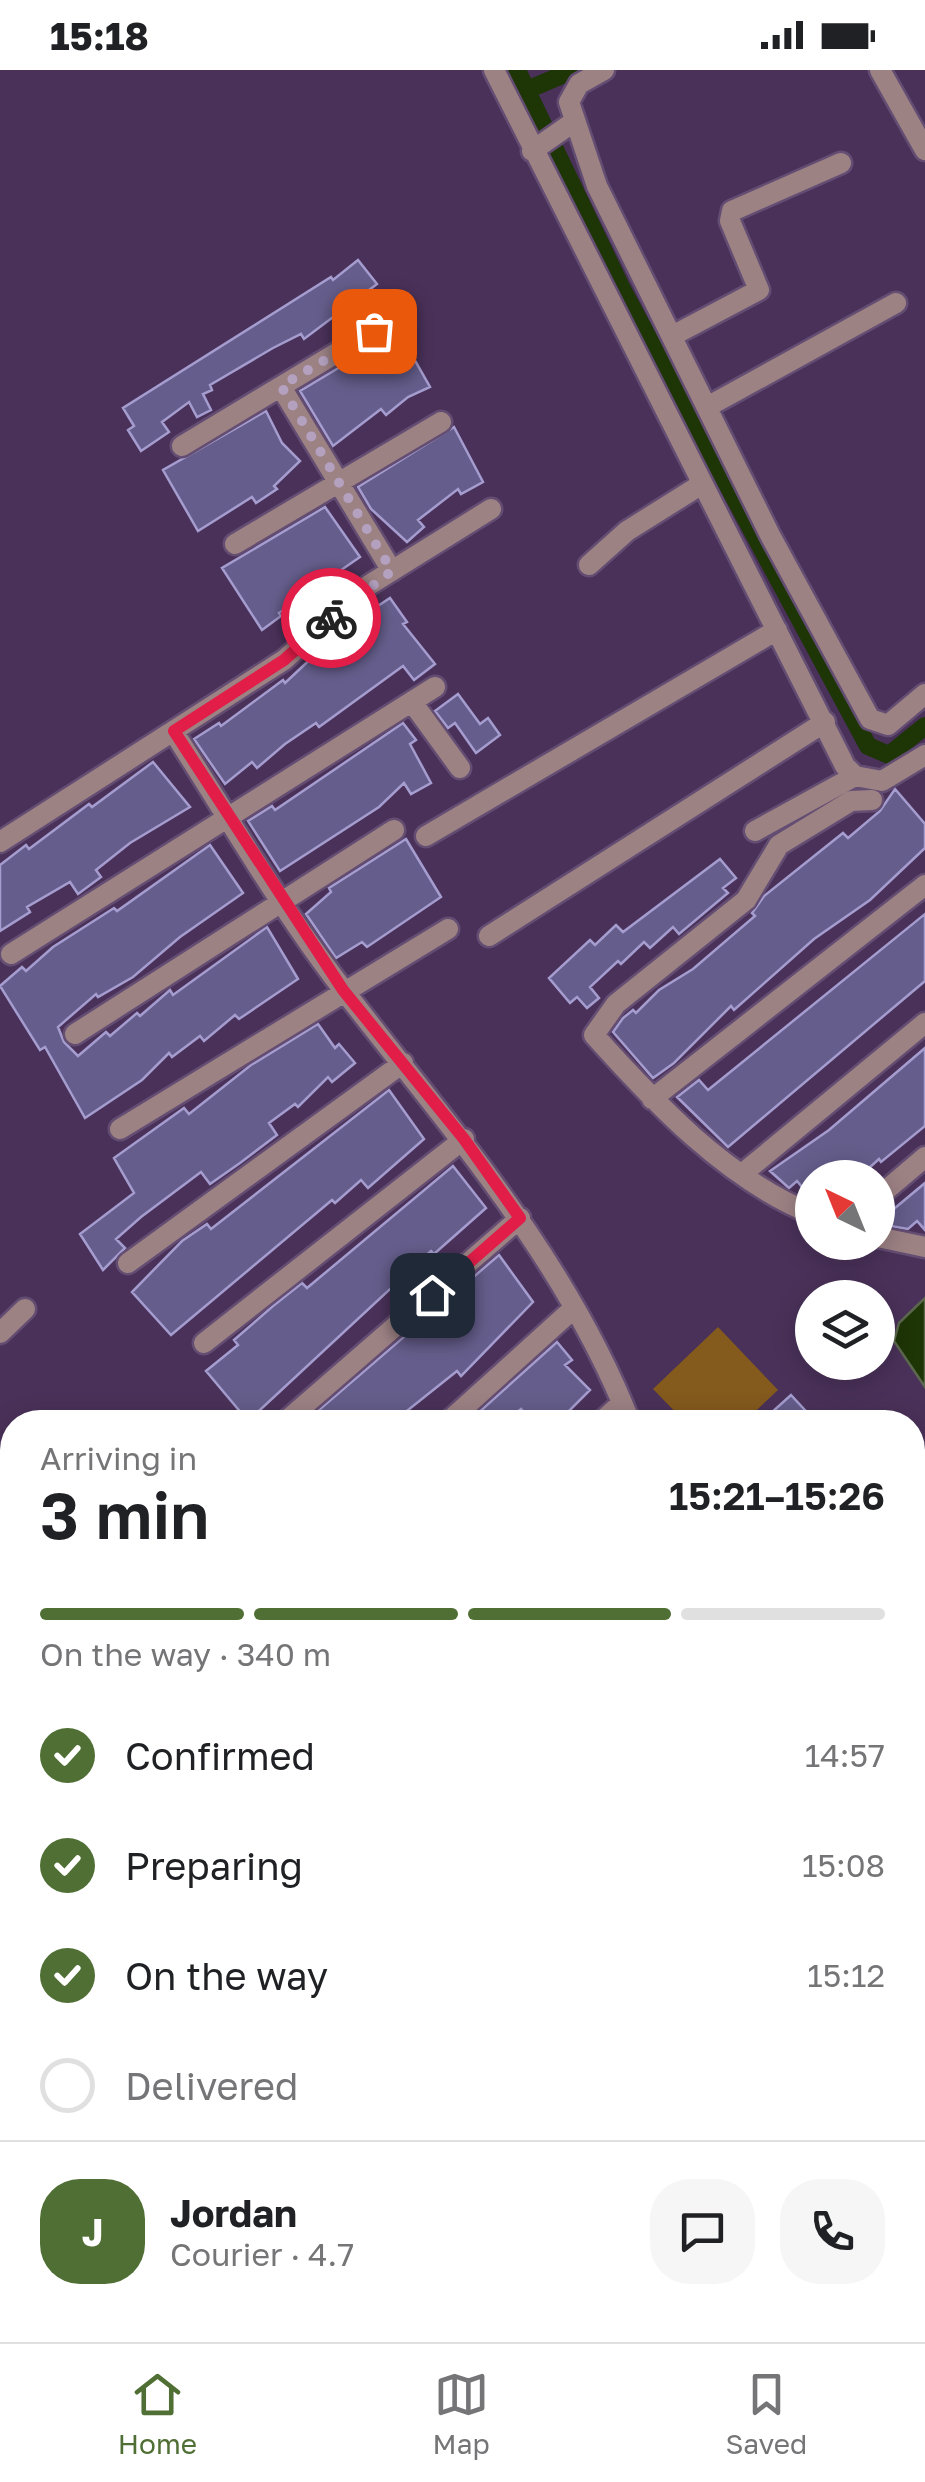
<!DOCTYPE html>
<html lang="en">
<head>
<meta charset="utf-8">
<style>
  :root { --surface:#fff; --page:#f6f6f6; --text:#202124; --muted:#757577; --line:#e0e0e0; --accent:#506f34 }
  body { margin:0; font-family:"Golos Text",sans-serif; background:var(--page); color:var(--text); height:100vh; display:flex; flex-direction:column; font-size:38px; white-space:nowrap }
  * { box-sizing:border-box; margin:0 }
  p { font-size:32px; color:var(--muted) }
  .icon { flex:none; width:55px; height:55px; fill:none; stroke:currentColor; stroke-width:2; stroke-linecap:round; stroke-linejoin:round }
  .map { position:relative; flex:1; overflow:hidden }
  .details { position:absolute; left:0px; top:1340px; width:925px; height:932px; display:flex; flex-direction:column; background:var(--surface); border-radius:40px 40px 0 0; box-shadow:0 5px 25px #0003 }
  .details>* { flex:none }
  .needle { width:65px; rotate:317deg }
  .fabs { position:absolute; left:795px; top:1090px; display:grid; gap:20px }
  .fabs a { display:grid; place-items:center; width:100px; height:100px; border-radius:50%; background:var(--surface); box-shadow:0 5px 25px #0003; font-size:50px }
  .pin { position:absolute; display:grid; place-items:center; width:85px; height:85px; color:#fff; margin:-42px; border-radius:20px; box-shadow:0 5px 15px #0006 }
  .courier { position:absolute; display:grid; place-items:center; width:100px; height:100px; margin:-50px; border:8px solid #e11d48; border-radius:50%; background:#fff; color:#222; box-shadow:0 2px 12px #0007 }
  .head em { font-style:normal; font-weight:600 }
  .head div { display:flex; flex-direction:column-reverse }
  .head { display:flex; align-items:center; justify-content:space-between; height:170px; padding:0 40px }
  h1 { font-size:65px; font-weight:600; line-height:75px }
  .bar { display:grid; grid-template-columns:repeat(4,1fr); gap:15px 10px; align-content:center; height:120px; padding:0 40px }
  .bar i { height:12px; border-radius:8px; background:var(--line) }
  .bar .selected { background:var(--accent) }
  .bar p { grid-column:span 4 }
  .line { display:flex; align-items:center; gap:25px; padding:0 40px; border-top:2px solid var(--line) }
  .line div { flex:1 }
  .round { display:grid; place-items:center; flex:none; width:105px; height:105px; border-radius:40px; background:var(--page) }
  ol { padding:0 40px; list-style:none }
  li { display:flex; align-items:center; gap:30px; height:110px }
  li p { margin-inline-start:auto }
  li .icon { padding:10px; border-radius:50%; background:var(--accent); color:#fff; stroke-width:4 }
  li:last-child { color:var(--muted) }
  li i { width:55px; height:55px; border:5px solid var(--line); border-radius:50% }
  .status { display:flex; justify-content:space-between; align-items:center; height:70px; padding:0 50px; background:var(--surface); direction:ltr }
  .status svg { height:28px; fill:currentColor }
  .menu { display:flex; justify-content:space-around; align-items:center; height:140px; border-top:2px solid var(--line); background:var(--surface); font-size:28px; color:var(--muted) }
  .menu a { display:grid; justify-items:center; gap:5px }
  .menu .selected { color:var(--accent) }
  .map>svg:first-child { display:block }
  .green { fill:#845a1d }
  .water { fill:#1e3506; stroke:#5c684e; stroke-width:2.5 }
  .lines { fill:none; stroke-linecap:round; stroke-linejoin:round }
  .canal { stroke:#1e3506; stroke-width:18 }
  .building { fill:#655d8b; stroke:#a59dcf; stroke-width:2.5 }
  .minor-casing { stroke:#644d72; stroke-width:25 }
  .minor { stroke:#9d8284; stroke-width:20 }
  .done { stroke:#b4a1c0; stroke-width:10; stroke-dasharray:0 18 }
  .route { stroke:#e11d48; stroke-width:12 }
</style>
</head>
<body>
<div class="status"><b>15:18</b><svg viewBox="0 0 49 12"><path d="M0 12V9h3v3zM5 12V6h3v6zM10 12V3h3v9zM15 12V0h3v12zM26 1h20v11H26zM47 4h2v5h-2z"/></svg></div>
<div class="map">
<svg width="925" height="2272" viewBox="0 0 925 2272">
  <rect width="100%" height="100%" fill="#4a3159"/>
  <path class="green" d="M718 1257 778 1320 744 1352H685L653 1319Z"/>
  <path class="water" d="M925 1228V1317L894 1271 899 1253Z
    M925 1442V1915L912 1910V1448Z"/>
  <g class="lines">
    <path class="canal" d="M517 0 621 217 868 676 889 685 925 656
      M527 20 574 0"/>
  </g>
  <path class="building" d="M358 190 377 214 304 269 301 264 273 278 210 315 212 320 203 324 211 340 197 347 189 332 162 352 169 362 141 381 128 360 134 356 123 338 331 207 333 210Z
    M396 257 430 317 408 327 386 345 381 339 333 376 300 321 380 273Z
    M266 341 282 373 300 391 274 416 277 419 256 433 252 427 198 461 163 400Z
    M454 357 483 412 461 424 458 419 418 450 424 457 407 472 371 439 358 417Z
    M325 437 360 487 279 543 281 546 262 560 222 498Z
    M390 528 407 552 403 554 435 594 414 610 403 596 319 657 316 653 285 674 257 698 252 692 225 714 194 669 219 653 221 656 283 610 285 613 319 581 346 565 343 559Z
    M458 624 480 654 488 648 500 665 476 683 455 653 448 658 435 641Z
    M403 653 416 670 410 674 431 713 411 724 404 713 379 737 280 801 248 751 272 736 275 740Z
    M153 692 190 737 130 773 96 800 101 807 78 824 70 812 27 837 30 842 0 861V795L26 775 29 779 89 734 92 737Z
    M895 719 925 754V778L870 830 814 869 734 940 731 936 674 993 653 1008 613 962 623 948 633 940 636 943 659 920 693 899 755 846 752 843 764 826 843 763 848 768 880 741Z
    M406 769 441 827 367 877 362 872 336 888 306 844 331 822 329 818Z
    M210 775 243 823 180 867 133 907 98 927 96 924 58 957 64 972 78 986 106 962 110 966 137 943 140 946 170 920 173 925 267 857 298 909 239 949 235 945 204 971 200 966 172 987 169 983 142 1010 85 1048 45 977 40 980 0 916 22 897 26 901 53 877 114 838 117 841Z
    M720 789 736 808 723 818 728 823 679 864 673 857 650 878 644 872 621 894 618 891 590 917 599 928 587 938 577 927 570 933 549 908 590 870 595 875 616 855 623 862Z
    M925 844V911L728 1077 677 1027 699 1010 708 1020Z
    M318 954 335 978 339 974 355 993 332 1012 328 1007 298 1037 295 1034 269 1053 277 1065 240 1093 210 1114 201 1102 141 1147 116 1169 125 1178 103 1200 80 1164 134 1123 114 1088 184 1038 189 1044 251 995Z
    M925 978V1056L881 1092 879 1089 858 1108H812V1129L797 1111 789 1118 770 1101 829 1060Z
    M389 1020 424 1069 368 1118 361 1110 335 1133 332 1130 171 1265 132 1222 182 1171 207 1154 211 1159Z
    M453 1096 486 1138 434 1184 431 1181 248 1351 206 1301 238 1275 234 1270 273 1236 302 1213 307 1218Z
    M925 1113V1160L917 1151 908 1159 890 1156 883 1148Z
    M499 1185 533 1232 461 1306 457 1301 393 1352H305Z
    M557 1272 572 1290 565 1295 590 1320 558 1352H533L521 1339 505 1352H468Z
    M791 1325 816 1352H761Z"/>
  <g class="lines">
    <g class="minor-casing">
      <path id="minor" d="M494 0 845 696 855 706 882 711 925 685
        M604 0 579 14 569 32 597 116 770 465 870 649 888 655 925 624
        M880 0 925 80
        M532 81 575 51
        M672 266 759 220 730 151 732 141 841 93
        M281 317 392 501
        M707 337 896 233
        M182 376 373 261
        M235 474 441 352
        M589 495 627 461 702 414
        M412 632 460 698
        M173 661C229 748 282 841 345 922 451 1059 566 1189 630 1352
        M755 761 855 706
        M426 766 777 560
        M0 772 284 590 369 515 491 439
        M489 866 825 652
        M11 884 435 617
        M75 964 394 760
        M652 1029 925 815
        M120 1059 448 859
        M742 1104 925 953
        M878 1127 925 1087
        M812 1144C726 1109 655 1033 594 965L616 934 746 830 779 775 851 731 872 730
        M878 1167 925 1177
        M128 1193 403 993
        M0 1263 25 1239
        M204 1273 464 1069
        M285 1352 520 1148
        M448 1352 573 1239
        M601 1352 622 1333
        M0 1395 12 1408
        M0 1852 12 1839
        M912 1961 925 1963
        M0 1983 12 1971
        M912 2010 925 1999
        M912 2026 925 2041
        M0 2137 12 2125
        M912 2149 925 2139
        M664 2260 674 2272
        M8 2272 20 2260
        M104 2272 117 2260
        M610 2272 624 2260
        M757 2272 772 2260
        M882 2272 889 2260"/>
    </g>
    <use href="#minor" class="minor"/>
  </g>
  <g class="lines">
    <path class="done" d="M331 548 392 501 281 316 374 261"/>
    <path class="route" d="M331 548 284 590 174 661 343 920 464 1069 520 1148 432 1225"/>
  </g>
</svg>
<div class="fabs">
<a><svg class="needle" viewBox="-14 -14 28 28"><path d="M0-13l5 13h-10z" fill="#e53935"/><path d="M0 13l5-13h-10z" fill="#757577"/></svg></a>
<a><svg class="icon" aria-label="layers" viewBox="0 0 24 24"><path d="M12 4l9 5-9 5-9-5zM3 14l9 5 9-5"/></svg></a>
</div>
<div class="pin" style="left:374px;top:261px;background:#ea580c"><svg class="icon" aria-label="bag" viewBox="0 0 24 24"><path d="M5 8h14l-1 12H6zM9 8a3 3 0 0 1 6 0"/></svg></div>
<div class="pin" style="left:432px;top:1225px;background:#1f2937"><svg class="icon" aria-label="home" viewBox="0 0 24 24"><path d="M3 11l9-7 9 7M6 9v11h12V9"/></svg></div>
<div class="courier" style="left:331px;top:548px"><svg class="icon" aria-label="bike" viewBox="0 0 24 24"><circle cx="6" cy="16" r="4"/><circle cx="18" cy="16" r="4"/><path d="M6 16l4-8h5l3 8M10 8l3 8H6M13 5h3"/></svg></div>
<section class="details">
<div class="head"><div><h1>3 min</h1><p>Arriving in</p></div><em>15:21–15:26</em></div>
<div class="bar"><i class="selected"></i><i class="selected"></i><i class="selected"></i><i></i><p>On the way · 340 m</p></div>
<ol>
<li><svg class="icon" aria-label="check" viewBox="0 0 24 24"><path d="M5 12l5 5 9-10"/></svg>Confirmed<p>14:57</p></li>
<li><svg class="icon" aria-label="check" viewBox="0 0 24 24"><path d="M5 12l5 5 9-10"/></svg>Preparing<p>15:08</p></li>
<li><svg class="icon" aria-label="check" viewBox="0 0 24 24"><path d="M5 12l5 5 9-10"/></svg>On the way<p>15:12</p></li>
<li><i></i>Delivered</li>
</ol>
<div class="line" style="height:180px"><b class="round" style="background:var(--accent);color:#fff">J</b><div><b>Jordan</b><p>Courier · 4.7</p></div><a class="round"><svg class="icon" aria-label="chat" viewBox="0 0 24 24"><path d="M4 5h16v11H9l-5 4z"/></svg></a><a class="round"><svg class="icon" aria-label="phone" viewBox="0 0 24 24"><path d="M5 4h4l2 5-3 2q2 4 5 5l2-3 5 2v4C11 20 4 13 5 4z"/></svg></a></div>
</section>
</div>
<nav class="menu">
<a class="selected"><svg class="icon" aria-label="home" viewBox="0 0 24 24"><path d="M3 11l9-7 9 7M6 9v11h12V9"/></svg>Home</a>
<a><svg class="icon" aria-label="map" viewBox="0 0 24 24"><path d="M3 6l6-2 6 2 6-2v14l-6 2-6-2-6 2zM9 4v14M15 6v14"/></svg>Map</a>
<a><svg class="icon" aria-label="saved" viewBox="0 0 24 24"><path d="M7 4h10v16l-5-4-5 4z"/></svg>Saved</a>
</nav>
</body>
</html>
